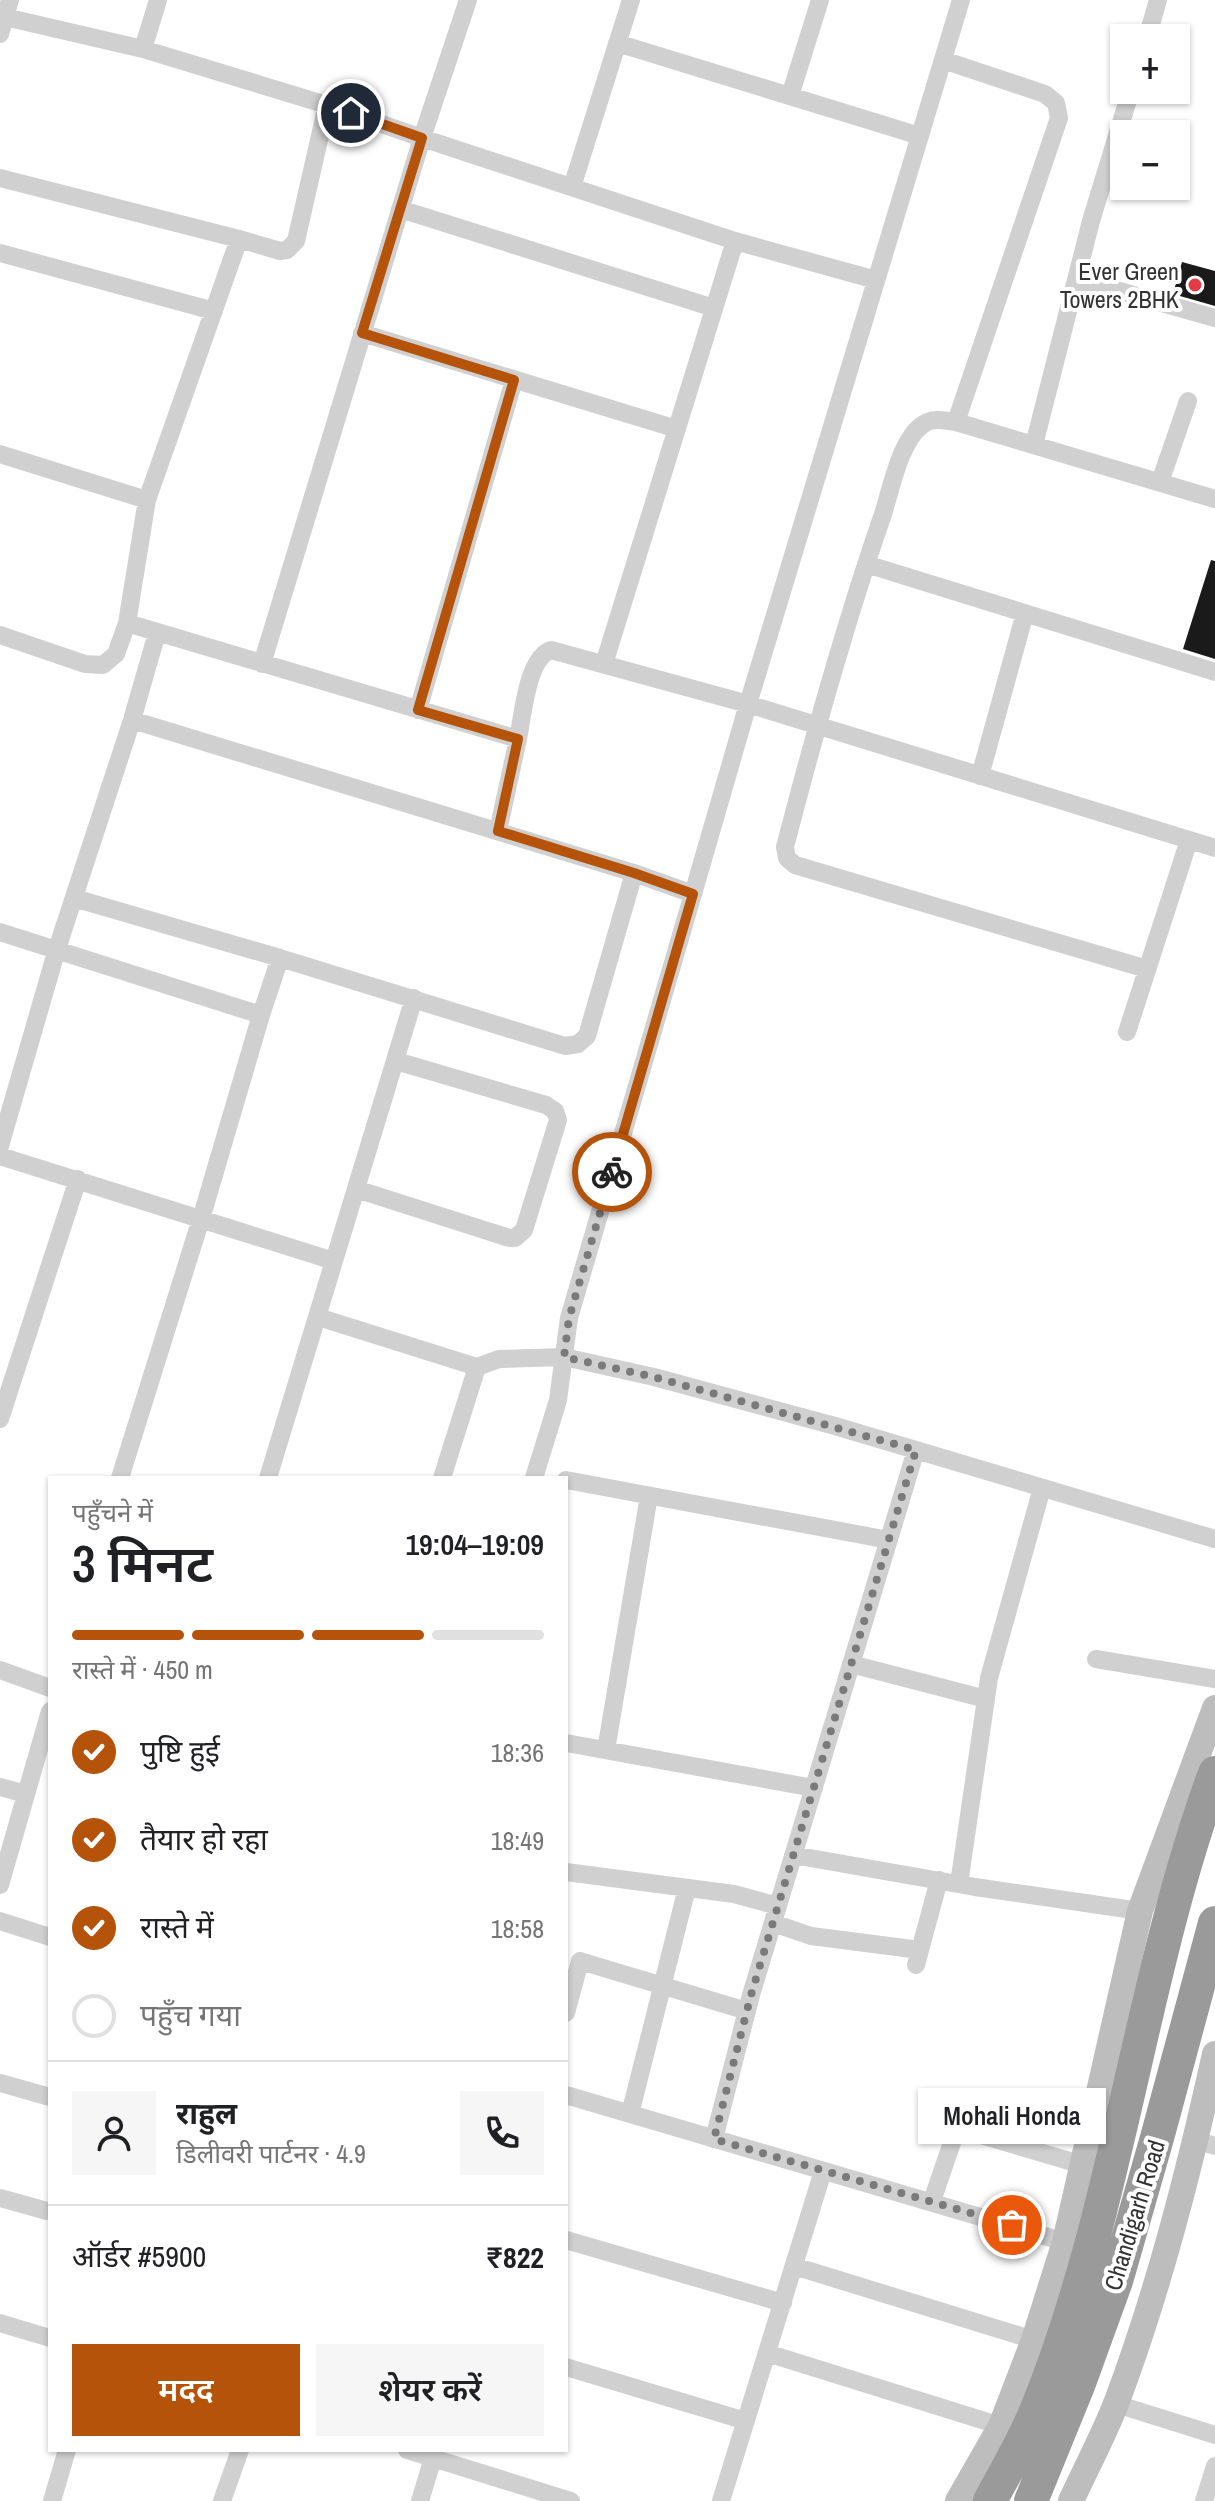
<!DOCTYPE html>
<html lang="hi">
<head>
<meta charset="utf-8">
<style>
  :root { --surface:#fff; --page:#f6f6f6; --text:#202124; --muted:#757577; --line:#e0e0e0; --accent:#b45309 }
  body { margin:0; font-family:"Archivo Narrow","Noto Sans Devanagari",sans-serif; background:var(--page); color:var(--text); height:100vh; display:flex; flex-direction:column; font-size:30px; white-space:nowrap }
  * { box-sizing:border-box; margin:0 }
  p { font-size:26px; color:var(--muted) }
  .icon { flex:none; width:44px; height:44px; fill:none; stroke:currentColor; stroke-width:2; stroke-linecap:round; stroke-linejoin:round }
  .map { position:relative; flex:1; overflow:hidden }
  .sheet { position:absolute; left:48px; top:1476px; width:520px; height:976px; display:flex; flex-direction:column; background:var(--surface); border-radius:0px; box-shadow:0 2px 6px #0004 }
  .sheet>* { flex:none }
  .fabs { position:absolute; left:1110px; top:24px; display:grid; gap:16px }
  .fabs a { display:grid; place-items:center; width:80px; height:80px; border-radius:0px; background:var(--surface); box-shadow:0 2px 6px #0004; font-size:40px }
  .pin { position:absolute; display:grid; place-items:center; width:68px; height:68px; color:#fff; margin:-34px; border:4px solid #fff; border-radius:50%; box-shadow:0 2px 8px #0007 }
  .courier { position:absolute; display:grid; place-items:center; width:80px; height:80px; margin:-40px; border:6px solid #b45309; border-radius:50%; background:#fff; color:#222; box-shadow:0 2px 10px #0007 }
  .bubble { position:absolute; height:56px; border-radius:0px; background:var(--surface); box-shadow:0 2px 6px #0004; font-size:26px; font-weight:600; line-height:56px; text-align:center }
  .head em { font-style:normal; font-weight:600 }
  .head div { display:flex; flex-direction:column-reverse }
  .head { display:flex; align-items:center; justify-content:space-between; height:136px; padding:0 24px }
  h1 { font-size:52px; font-weight:600; line-height:60px }
  .bar { display:grid; grid-template-columns:repeat(4,1fr); gap:12px 8px; align-content:center; height:96px; padding:0 24px }
  .bar i { height:10px; border-radius:6px; background:var(--line) }
  .bar .active { background:var(--accent) }
  .bar p { grid-column:span 4 }
  .line { display:flex; align-items:center; gap:20px; padding:0 24px; border-top:2px solid var(--line) }
  .line div { flex:1 }
  .round { display:grid; place-items:center; flex:none; width:84px; height:84px; border-radius:0px; background:var(--page) }
  ol { padding:0 24px; list-style:none }
  li { display:flex; align-items:center; gap:24px; height:88px }
  li p { margin-inline-start:auto }
  li .icon { padding:8px; border-radius:50%; background:var(--accent); color:#fff; stroke-width:4 }
  li:last-child { color:var(--muted) }
  li i { width:44px; height:44px; border:4px solid var(--line); border-radius:50% }
  .button { display:flex; gap:16px; margin-top:auto; padding:16px 24px }
  .button a { flex:1; height:92px; border-radius:0px; background:var(--accent); color:#fff; font-size:32px; font-weight:600; line-height:92px; text-align:center }
  .button a+a { background:var(--page); color:var(--text) }
  .map>svg:first-child { display:block }
  .building { fill:#1a1a1a }
  .lines { fill:none; stroke-linecap:round; stroke-linejoin:round }
  .street { stroke:#d0d0d0; stroke-width:18 }
  .secondary { stroke:#bdbdbd; stroke-width:26 }
  .highway { stroke:#9a9a9a; stroke-width:34 }
  .done { stroke:#7a7a7a; stroke-width:8; stroke-dasharray:0 14.4 }
  .route { stroke:#b45309; stroke-width:10 }
  .poi-dot { fill:#e63946; stroke:#fff; stroke-width:3 }
  .labels { text-anchor:middle; dominant-baseline:central; stroke-width:8; stroke-linejoin:round; paint-order:stroke }
  .poi-label { font-size:24px; fill:#333; stroke:#fff; text-anchor:end }
  .street-label { font-size:24px; fill:#333; stroke:#fff }
</style>
</head>
<body>
<div class="map">
<svg width="1215" height="2501" viewBox="0 0 1215 2501">
  <rect width="100%" height="100%" fill="#fff"/>
  <path class="building" d="M1182 262 1215 271V306L1173 294Z
    M1211 560 1215 561V659L1183 649Z"/>
  <g class="lines">
    <path class="street" d="M158 0 143 49 327 105 422 138 468 0
      M5 17 143 49
      M0 34 10 0
      M1147 38 1158 0
      M617 43 920 136
      M943 60 1045 94 1056 103 1059 118 956 422
      M790 96 820 0
      M0 178 239 239 147 500
      M572 187 631 0
      M400 209 714 308
      M239 239 280 251 287 250 296 241 327 105
      M0 253 214 311
      M1077 279 1215 318
      M362 333 677 429
      M1034 445 1091 221 1131 90
      M0 454 147 500 127 623 518 739C523 715 527 658 551 650L748 704 961 0
      M1160 482 1188 401
      M866 564 1215 672
      M0 635 85 664 103 665 116 654 127 623
      M262 664 422 138 735 241 876 280
      M604 664 735 241
      M418 710 514 380
      M132 720 634 873
      M980 776 1025 613
      M498 831 518 739
      M74 898 280 958
      M0 932 261 1015 280 958 565 1046 578 1044 587 1036 634 873 693 894 748 704 1215 848
      M1147 969 795 865 787 858 785 847C814 735 845 624 883 514 891 489 900 442 921 426 931 417 944 420 956 422L1215 499
      M1127 1032 1189 840
      M0 1146 57 949 132 720 157 633
      M0 1156 334 1261
      M356 1189 509 1238H515L524 1230 558 1120 555 1111 546 1105 396 1061
      M318 1317 477 1367 442 1478
      M477 1367 499 1359 564 1357 654 1377 835 1426 1215 1539
      M0 1419 78 1179
      M120 1478 201 1219 261 1015
      M268 1478 414 998
      M534 1478 558 1400 569 1318 693 894
      M566 1480 889 1540
      M1096 1659 1215 1679
      M851 1664 986 1699
      M0 1670 50 1688
      M566 1743 814 1788
      M606 1750 649 1496
      M0 1787 26 1794
      M793 1855 975 1887 1140 1911
      M566 1872 734 1894 778 1906
      M959 1884 989 1678 1042 1488
      M0 1885 50 1711
      M0 1921 50 1937
      M773 1923 811 1936 920 1950
      M916 1965 939 1880
      M566 2013 580 1961 747 2011
      M0 2083 50 2097
      M566 2095 1065 2242
      M630 2114 687 1888
      M714 2139 751 1995 916 1450
      M1195 2140 1215 2146
      M0 2198 47 2211
      M932 2201 957 2128 1083 2165
      M566 2240 783 2303
      M794 2266 1034 2340
      M0 2323 50 2338
      M767 2353 1001 2426
      M566 2367 746 2421
      M1116 2404 1215 2435
      M407 2450 571 2501
      M52 2501 67 2450
      M222 2501 240 2450
      M420 2501 433 2458
      M721 2501 823 2171
      M1204 2501 1215 2466"/>
    <path class="secondary" d="M958 2501 1001 2426 1034 2340 1065 2242 1140 1911 1215 1708
      M1071 2501C1086 2468 1104 2435 1117 2401 1159 2289 1189 2171 1215 2054"/>
    <path class="highway" d="M990 2501C1006 2471 1024 2441 1037 2409 1120 2204 1139 1980 1215 1773
      M1031 2501 1079 2383 1116 2281 1157 2138 1215 1923"/>
  </g>
  <g class="lines">
    <path class="done" d="M612 1172 569 1318 564 1357 654 1377 916 1450 751 1995 714 2139 1012 2225"/>
    <path class="route" d="M351 113 422 138 362 333 514 380 418 710 518 739 498 831 634 873 693 894 612 1172"/>
  </g>
  <circle class="poi-dot" cx="1195" cy="285" r="8"/>
  <g class="labels">
    <g class="poi-label">
      <text x="1179" y="271">Ever Green<tspan x="1179" dy="28">Towers 2BHK</tspan></text>
    </g>
    <g class="street-label">
      <text transform="translate(1134 2215) rotate(-73)">Chandigarh Road</text>
    </g>
  </g>
</svg>
<div class="fabs">
<a>+</a>
<a>−</a>
</div>
<div class="pin" style="left:1012px;top:2225px;background:#ea580c"><svg class="icon" aria-label="bag" viewBox="0 0 24 24"><path d="M5 8h14l-1 12H6zM9 8a3 3 0 0 1 6 0"/></svg></div>
<div class="pin" style="left:351px;top:113px;background:#1f2937"><svg class="icon" aria-label="home" viewBox="0 0 24 24"><path d="M3 11l9-7 9 7M6 9v11h12V9"/></svg></div>
<div class="courier" style="left:612px;top:1172px"><svg class="icon" aria-label="bike" viewBox="0 0 24 24"><circle cx="6" cy="16" r="4"/><circle cx="18" cy="16" r="4"/><path d="M6 16l4-8h5l3 8M10 8l3 8H6M13 5h3"/></svg></div>
<div class="bubble" style="left:918px;top:2088px;width:188px">Mohali Honda</div>
<section class="sheet">
<div class="head"><div><h1>3 मिनट</h1><p>पहुँचने में</p></div><em>19:04–19:09</em></div>
<div class="bar"><i class="active"></i><i class="active"></i><i class="active"></i><i></i><p>रास्ते में · 450 m</p></div>
<ol>
<li><svg class="icon" aria-label="check" viewBox="0 0 24 24"><path d="M5 12l5 5 9-10"/></svg>पुष्टि हुई<p>18:36</p></li>
<li><svg class="icon" aria-label="check" viewBox="0 0 24 24"><path d="M5 12l5 5 9-10"/></svg>तैयार हो रहा<p>18:49</p></li>
<li><svg class="icon" aria-label="check" viewBox="0 0 24 24"><path d="M5 12l5 5 9-10"/></svg>रास्ते में<p>18:58</p></li>
<li><i></i>पहुँच गया</li>
</ol>
<div class="line" style="height:144px"><a class="round"><svg class="icon" aria-label="person" viewBox="0 0 24 24"><circle cx="12" cy="8" r="4"/><path d="M4 21q1-7 8-7t8 7"/></svg></a><div><b>राहुल</b><p>डिलीवरी पार्टनर · 4.9</p></div><a class="round"><svg class="icon" aria-label="phone" viewBox="0 0 24 24"><path d="M5 4h4l2 5-3 2q2 4 5 5l2-3 5 2v4C11 20 4 13 5 4z"/></svg></a></div>
<div class="line" style="height:104px"><div>ऑर्डर #5900</div><b>₹822</b></div>
<div class="button"><a>मदद</a><a>शेयर करें</a></div>
</section>
</div>
</body>
</html>
